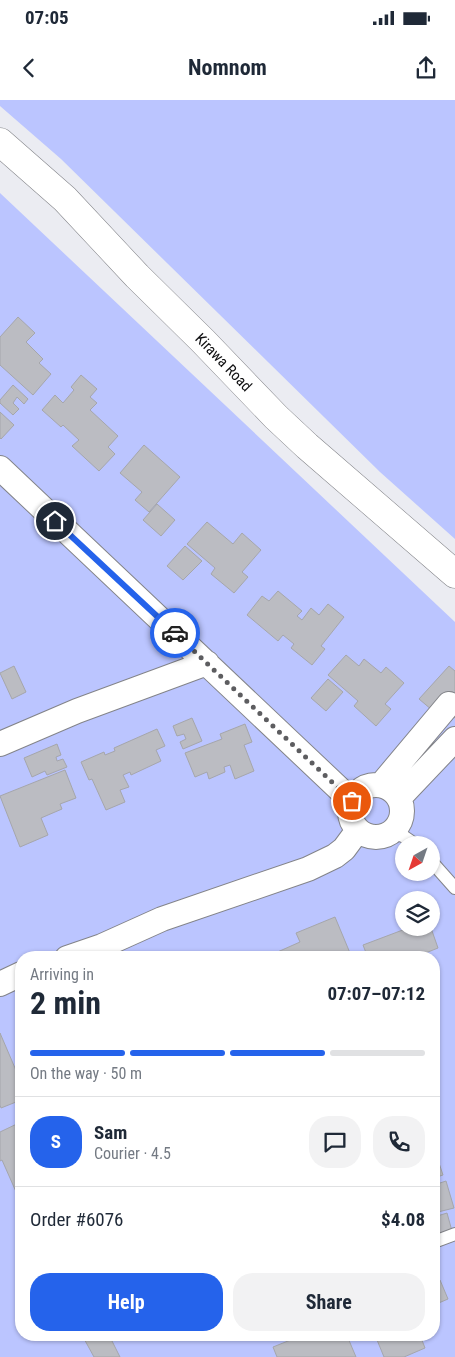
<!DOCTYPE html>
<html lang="en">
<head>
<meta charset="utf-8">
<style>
  :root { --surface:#fff; --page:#f2f2f3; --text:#1f2937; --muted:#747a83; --line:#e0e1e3; --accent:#2563eb }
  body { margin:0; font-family:"Roboto Condensed",sans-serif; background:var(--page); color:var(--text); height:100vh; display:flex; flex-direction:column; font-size:19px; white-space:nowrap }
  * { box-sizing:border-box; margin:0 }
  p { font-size:16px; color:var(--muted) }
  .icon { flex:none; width:28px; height:28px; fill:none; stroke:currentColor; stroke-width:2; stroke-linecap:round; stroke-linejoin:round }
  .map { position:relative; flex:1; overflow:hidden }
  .drawer { position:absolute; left:15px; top:851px; width:425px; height:390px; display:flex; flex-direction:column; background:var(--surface); border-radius:20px; box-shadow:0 1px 4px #0004 }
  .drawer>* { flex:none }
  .needle { width:32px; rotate:220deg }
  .controls { position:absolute; left:395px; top:736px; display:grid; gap:10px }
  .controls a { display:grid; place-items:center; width:45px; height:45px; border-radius:50%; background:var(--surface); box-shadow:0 1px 4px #0004; font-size:25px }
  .pin { position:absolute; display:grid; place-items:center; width:42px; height:42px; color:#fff; margin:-21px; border:2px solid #fff; border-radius:50%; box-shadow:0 1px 5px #0007 }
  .courier { position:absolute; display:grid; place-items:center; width:50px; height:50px; margin:-25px; border:4px solid #2563eb; border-radius:50%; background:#fff; color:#222; box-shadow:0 1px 6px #0007 }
  .summary em { font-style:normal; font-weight:700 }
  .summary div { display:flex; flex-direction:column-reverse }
  .summary { display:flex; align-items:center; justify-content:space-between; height:85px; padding:0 15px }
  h1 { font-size:32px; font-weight:700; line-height:38px }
  .bar { display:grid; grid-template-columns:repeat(4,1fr); gap:8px 5px; align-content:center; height:60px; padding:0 15px }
  .bar i { height:6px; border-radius:4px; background:var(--line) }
  .bar .on { background:var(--accent) }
  .bar p { grid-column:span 4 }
  .line { display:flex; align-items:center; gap:12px; padding:0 15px; border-top:1px solid var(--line) }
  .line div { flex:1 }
  .round { display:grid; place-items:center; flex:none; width:52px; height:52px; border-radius:20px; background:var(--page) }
  .primary-button { display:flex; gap:10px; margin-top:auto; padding:10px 15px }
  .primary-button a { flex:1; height:58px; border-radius:20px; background:var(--accent); color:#fff; font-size:20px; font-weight:700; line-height:58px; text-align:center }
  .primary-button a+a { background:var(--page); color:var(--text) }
  .status { display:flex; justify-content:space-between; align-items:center; height:35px; padding:0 25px; background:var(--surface); direction:ltr }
  .status svg { height:14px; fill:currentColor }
  header { display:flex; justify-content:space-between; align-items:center; height:65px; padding:0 15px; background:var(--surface); font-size:22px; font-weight:700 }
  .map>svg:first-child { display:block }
  .green { fill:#bbc5ff; fill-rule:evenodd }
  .building { fill:#bbbcc2; stroke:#a5a6ab }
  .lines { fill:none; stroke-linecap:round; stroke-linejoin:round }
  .service-casing { stroke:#838489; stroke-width:14 }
  .minor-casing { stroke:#838489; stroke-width:26 }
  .primary-casing { stroke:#838489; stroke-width:29 }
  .service { stroke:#fff; stroke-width:12 }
  .minor { stroke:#fff; stroke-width:24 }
  .primary { stroke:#fff; stroke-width:28 }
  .done { stroke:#5d5d60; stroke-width:5; stroke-dasharray:0 9 }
  .route { stroke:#2563eb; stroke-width:6 }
  .labels { text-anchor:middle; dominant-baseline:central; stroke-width:4; stroke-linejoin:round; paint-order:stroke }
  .street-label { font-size:15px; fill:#101012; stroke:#ebecf2 }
</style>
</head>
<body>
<div class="status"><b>07:05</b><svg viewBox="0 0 49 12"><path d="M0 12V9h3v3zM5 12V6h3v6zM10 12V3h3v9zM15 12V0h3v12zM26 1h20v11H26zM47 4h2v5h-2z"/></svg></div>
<header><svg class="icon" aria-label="back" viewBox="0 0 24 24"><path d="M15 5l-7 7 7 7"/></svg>Nomnom<svg class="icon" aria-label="share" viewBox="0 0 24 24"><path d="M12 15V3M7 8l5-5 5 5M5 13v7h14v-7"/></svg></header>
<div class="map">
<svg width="455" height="1257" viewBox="0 0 455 1257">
  <rect width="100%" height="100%" fill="#ebecf2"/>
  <path class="green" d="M0 0H455V439L380 372 61 59 0 6Z
    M0 93 455 522V1257H0ZM404 745H431V772H404ZM404 800H431V828H404ZM21 858H434V1235H21Z"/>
  <path class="building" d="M18 217 35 233 26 242 43 259 39 263 51 274 33 295 0 265V237Z
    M81 275 97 289 90 297 97 303 90 310 118 336 108 347 115 354 99 371 72 346 79 340 63 325 61 327 42 310 55 295 63 303 74 290 71 287Z
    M13 285 28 299 24 304 17 297 13 303 19 309 13 315 0 303V300Z
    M0 312 14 325 1 339 0 338Z
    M144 345 180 377 149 412 135 400 142 392 120 373Z
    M157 404 175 420 161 436 143 420Z
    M207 422 233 444 242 433 261 450 242 472 248 477 234 493 211 474 215 468 187 444Z
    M185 446 202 461 183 480 167 466Z
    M278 491 302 511 297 516 302 520 311 508 319 515 328 504 344 517 321 546 325 549 312 565 291 548 294 544 283 535 278 541 247 515 262 496 269 501Z
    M346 555 359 566 364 559 381 573 386 567 404 583 385 604 391 609 376 626 354 606 358 601 328 575Z
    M14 566 26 592 12 599 0 573Z
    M449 566 455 571V618L450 614 432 610 419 599Z
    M328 579 343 592 326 611 311 598Z
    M192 618 202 641 183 649 180 642 186 639 184 634 177 636 173 626Z
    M245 624 252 642 244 645 254 671 235 679 230 665 224 667 225 672 209 679 207 672 195 677 185 653 222 639 220 634Z
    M157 629 165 646 156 650 161 661 131 675 130 672 123 675 129 687 120 690 125 702 106 710 92 679 89 680 81 662 104 652 105 655 115 651 114 648Z
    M57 644 61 655 56 657 57 661 63 659 67 667 47 675 45 671 32 677 24 658Z
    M65 670 76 698 60 704 62 709 41 718 48 735 20 747 0 696Z
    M335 817 350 853 339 858H264L300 842 296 833Z
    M408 828H431L438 848 423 854 424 858H368L363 845Z
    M0 933 21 982V994L18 995 21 1000 1 1008 0 1005Z
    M21 1022V1103L2 1060 0 1061V1032Z
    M434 1048 443 1075 434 1078Z
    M446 1081 454 1108 434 1113V1085Z
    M447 1113 452 1131 434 1136V1117Z
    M440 1180 448 1199 434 1205V1182Z
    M82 1235H109L120 1257H94Z
    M303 1235H354L348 1238 356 1257H277L273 1247Z
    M375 1235H420L425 1248 404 1257H384Z"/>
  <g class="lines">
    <g class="service-casing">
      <path id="service" d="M390 733 403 736 416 745
        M431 761 455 788
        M434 1142 455 1134"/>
    </g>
    <g class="minor-casing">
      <path id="minor" d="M0 368 352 701
        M0 644 77 611 207 563
        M350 711a26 26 0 1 1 52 0a26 26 0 1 1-52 0Z
        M381 685 449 604
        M399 698 455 639
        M67 858 102 846 162 819 308 769 335 756 344 749 358 730
        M0 884 21 874"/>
    </g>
    <g class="primary-casing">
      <g id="primary">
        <path id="s1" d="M0 42 65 99 137 176 203 241 276 317 307 346 455 474"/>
      </g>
    </g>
    <use href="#service" class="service"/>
    <use href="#minor" class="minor"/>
    <use href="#primary" class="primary"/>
  </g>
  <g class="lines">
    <path class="done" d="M175 533 352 701"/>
    <path class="route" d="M55 421 175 533"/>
  </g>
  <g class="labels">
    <g class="street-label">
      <text stroke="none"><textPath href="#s1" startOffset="314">Kirawa Road</textPath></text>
    </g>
  </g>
</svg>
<div class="controls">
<a><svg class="needle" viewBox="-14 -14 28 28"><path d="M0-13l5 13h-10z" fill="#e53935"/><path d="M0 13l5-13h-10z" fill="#747a83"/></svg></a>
<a><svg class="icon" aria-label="layers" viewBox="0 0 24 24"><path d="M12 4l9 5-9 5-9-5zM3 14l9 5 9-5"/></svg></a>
</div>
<div class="pin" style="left:352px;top:701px;background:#ea580c"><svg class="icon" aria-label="bag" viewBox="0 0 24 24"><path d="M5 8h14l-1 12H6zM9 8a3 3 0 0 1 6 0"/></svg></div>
<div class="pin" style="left:55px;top:421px;background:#1f2937"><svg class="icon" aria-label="home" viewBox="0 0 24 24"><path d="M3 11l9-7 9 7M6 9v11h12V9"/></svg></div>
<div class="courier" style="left:175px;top:533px"><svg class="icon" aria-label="car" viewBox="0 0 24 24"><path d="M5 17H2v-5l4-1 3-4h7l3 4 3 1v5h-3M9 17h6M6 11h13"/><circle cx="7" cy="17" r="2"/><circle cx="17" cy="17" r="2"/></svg></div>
<section class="drawer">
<div class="summary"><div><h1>2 min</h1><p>Arriving in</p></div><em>07:07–07:12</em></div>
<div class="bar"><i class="on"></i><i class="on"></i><i class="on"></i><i></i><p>On the way · 50 m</p></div>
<div class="line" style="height:90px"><b class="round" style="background:var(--accent);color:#fff">S</b><div><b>Sam</b><p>Courier · 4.5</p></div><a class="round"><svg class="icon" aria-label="chat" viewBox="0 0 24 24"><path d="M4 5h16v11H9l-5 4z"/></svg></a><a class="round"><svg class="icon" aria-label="phone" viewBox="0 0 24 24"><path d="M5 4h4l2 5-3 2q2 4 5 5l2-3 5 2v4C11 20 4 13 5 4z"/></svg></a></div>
<div class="line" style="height:65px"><div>Order #6076</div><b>$4.08</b></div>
<div class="primary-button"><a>Help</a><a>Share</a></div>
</section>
</div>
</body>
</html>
